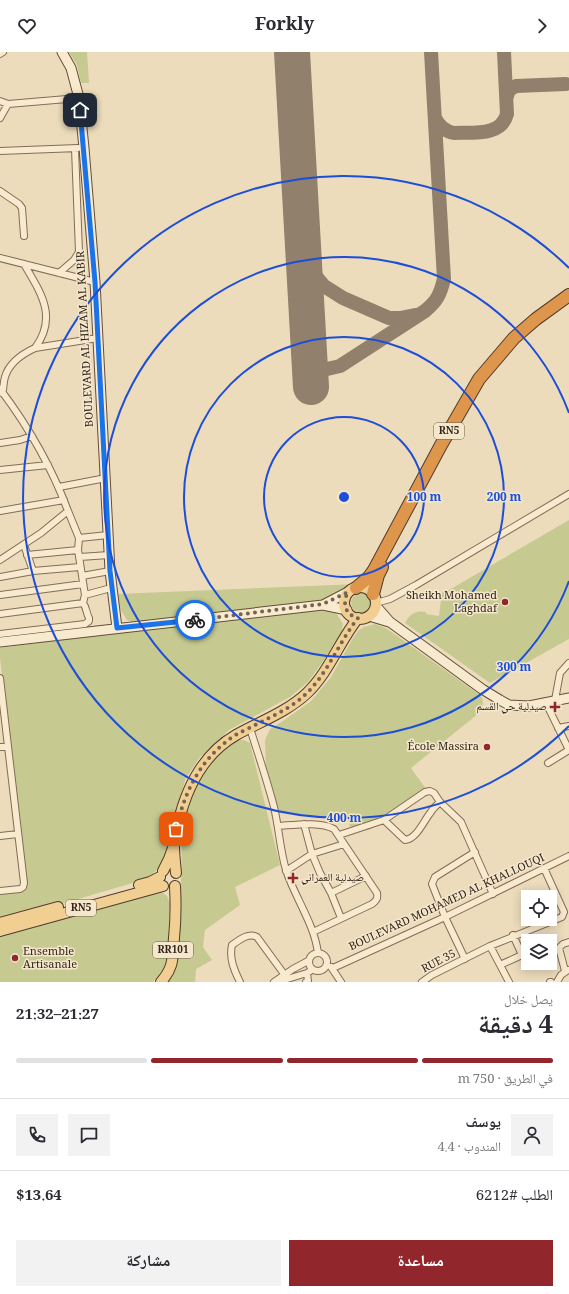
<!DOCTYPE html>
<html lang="ar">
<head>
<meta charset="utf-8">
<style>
  :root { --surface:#fff; --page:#f2f2f3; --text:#2b2b33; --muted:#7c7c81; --line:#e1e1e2; --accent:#91272d }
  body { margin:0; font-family:Georgia,"Noto Naskh Arabic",serif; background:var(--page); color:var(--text); direction:rtl; height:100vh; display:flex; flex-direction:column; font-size:15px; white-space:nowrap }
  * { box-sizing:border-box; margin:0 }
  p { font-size:13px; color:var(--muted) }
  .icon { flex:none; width:22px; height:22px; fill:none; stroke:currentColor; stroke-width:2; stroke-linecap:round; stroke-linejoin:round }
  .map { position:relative; height:930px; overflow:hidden; direction:ltr }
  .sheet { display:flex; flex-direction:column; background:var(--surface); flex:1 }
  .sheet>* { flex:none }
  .controls { position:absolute; left:521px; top:838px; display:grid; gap:8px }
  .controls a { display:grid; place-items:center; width:36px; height:36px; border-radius:0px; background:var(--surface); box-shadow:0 2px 10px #0003; font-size:20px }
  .pin { position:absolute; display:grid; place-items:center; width:34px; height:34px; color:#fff; margin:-17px; border-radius:8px; box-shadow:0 2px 6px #0006 }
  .courier { position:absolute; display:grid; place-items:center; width:40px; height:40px; margin:-20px; border:3px solid #1a73e8; border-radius:50%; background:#fff; color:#222; box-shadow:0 1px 5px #0007 }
  .overview em { font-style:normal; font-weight:800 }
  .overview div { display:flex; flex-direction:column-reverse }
  .overview { display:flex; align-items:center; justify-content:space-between; height:68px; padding:0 16px }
  h1 { font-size:26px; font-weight:800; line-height:30px }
  .bar { display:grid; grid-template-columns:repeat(4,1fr); gap:6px 4px; align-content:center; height:48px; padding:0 16px }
  .bar i { height:5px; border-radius:3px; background:var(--line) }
  .bar .active { background:var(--accent) }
  .bar p { grid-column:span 4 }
  .line { display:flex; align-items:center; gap:10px; padding:0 16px; border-top:1px solid var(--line) }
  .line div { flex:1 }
  .round { display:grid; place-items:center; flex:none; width:42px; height:42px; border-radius:0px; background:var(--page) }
  .action { display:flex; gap:8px; margin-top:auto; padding:8px 16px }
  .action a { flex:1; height:46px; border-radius:0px; background:var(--accent); color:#fff; font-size:16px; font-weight:800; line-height:46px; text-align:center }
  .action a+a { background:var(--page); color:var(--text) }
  header { display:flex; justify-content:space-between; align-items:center; height:52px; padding:0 16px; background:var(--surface); font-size:18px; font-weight:800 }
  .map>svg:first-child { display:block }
  .green { fill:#c6ca91 }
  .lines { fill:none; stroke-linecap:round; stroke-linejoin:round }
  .taxiway { stroke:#90806c; stroke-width:14 }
  .runway { stroke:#90806c; stroke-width:36 }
  .street-casing { stroke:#846c56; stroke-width:8 }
  .secondary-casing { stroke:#654d3a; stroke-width:11 }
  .primary-casing { stroke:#513b2b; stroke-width:12 }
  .highway-casing { stroke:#513b2b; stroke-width:14 }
  .street { stroke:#f8eacf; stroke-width:6 }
  .secondary { stroke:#f8eacf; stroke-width:9 }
  .primary { stroke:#f1cf93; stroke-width:10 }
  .highway { stroke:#dd964c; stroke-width:12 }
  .done { stroke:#746553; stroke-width:4; stroke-dasharray:0 7.2 }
  .route { stroke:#1a73e8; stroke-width:5 }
  .ring { fill:none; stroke:#1d4ed8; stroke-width:2 }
  .poi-dot { fill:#91272d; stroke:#f4e7cc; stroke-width:1.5 }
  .labels { text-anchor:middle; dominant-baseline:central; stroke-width:3; stroke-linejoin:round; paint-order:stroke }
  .shield { fill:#f4e7cc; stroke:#6d5f50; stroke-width:1 }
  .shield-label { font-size:10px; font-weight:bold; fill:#33251b }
  .street-label { font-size:11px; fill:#33251b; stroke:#f4e7cc }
  .poi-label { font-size:11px; fill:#33251b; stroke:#f4e7cc; text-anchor:end }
  .centre { fill:#1d4ed8; stroke:#f4e7cc; stroke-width:2 }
  .ring-label { font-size:12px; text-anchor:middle; font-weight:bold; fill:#1d4ed8; stroke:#f4e7cc; stroke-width:3; stroke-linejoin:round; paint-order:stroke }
</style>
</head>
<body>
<header><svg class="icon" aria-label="forward" viewBox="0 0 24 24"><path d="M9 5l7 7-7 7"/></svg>Forkly<svg class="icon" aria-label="heart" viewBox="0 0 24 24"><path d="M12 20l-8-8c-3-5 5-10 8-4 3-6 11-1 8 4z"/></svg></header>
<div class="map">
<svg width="569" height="930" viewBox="0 0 569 930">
  <rect width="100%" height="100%" fill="#ecdcbc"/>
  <path class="green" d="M69 0H87L89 31H81L77 13Z
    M569 468V587L490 631 405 571C410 562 415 558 426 560V562L439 564 442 540 444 539 447 540 449 538Z
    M359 532 327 548 136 571 127 568 117 552V542Z
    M351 551a10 10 0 1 1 20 0a10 10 0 1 1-20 0Z
    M323 557H330L336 561 343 572 342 579 322 611 308 630 290 645 229 678 200 705 186 726 178 751 174 778 164 809 156 819 148 826 136 830 0 870V838L27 837 0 606V596L136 578Z
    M375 572 386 576 480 643C485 650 483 654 479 661L411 716 426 737 387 768 369 778 352 779 347 767 279 761 266 714 265 688 270 677 283 669 311 649 331 625 353 586 358 579 364 575Z
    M239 688H244L250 691 280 813 235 835 240 853 205 878 203 895 212 908 196 917 195 930H168L177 914C179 885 180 856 181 828 182 807 181 784 185 763 191 733 211 703 239 688Z
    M159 838 167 844 170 852 167 908 163 917 153 930H0V881Z"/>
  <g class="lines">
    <path class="taxiway" d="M507 44 509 38 516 34 566 32
      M435 66C439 74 444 79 454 81 472 80 501 85 507 62L504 0
      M303 195 308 213 314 222 324 234 343 246 389 266H400L415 263
      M310 321 340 314 425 259C437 249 440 243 444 227L431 0"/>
    <path class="runway" d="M292 0 311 335"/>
    <g class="street-casing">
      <path id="street" d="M0 2 3 0
        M0 49 8 52 79 46
        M0 66 8 52
        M0 99 78 96
        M0 139 19 152 22 156 24 184
        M0 206 95 230
        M24 212C41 241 58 265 35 296
        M59 221 74 208 79 200 75 97
        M0 337C28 374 52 416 68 459L41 481 0 508
        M2 341C4 337 3 331 5 325 9 311 22 302 35 296L98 286
        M0 391 20 388 32 384
        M0 418 48 413
        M59 435 106 426
        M0 459 64 448
        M68 459 79 486 108 483
        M24 493 33 519
        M27 503 78 498
        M80 505 109 503
        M82 524 110 519
        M0 525 33 519 80 515
        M0 543 83 532
        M85 543 111 536
        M376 551 390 547 416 533 569 442
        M0 562 83 551
        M0 582 85 572 89 569V566C86 561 87 556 83 551L85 543 78 498 79 486
        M0 626 24 831 23 835 20 837 0 839
        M555 648 560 621 569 611
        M546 651 569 698
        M250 676C258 702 267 728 274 755 279 776 280 798 286 818 295 846 314 871 318 901
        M558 676 569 674
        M0 695H8
        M548 711 569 698
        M384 768 425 740 430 739 434 741 440 750 461 770 493 842
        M304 772 312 802 320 821 331 841 341 866
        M278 774C294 773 320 769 334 777L377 841C378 847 376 849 372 852L313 880
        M339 783 384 768 405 788C417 787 424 768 431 760 433 756 437 753 440 750
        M0 784 18 782
        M286 819 312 802 344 792
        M331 841 366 824
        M490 894 509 930
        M309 910a9 9 0 1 1 18 0a9 9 0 1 1-18 0Z
        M465 907 445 865 432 832 435 825 475 800
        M500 913 522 903 513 883
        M331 915 341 930
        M333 916 445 865 569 804
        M565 919 559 896 563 892 569 890
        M240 930C234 918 229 906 232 893 239 888 249 880 257 885L284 922
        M274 930 293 917 308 909
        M277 930 307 921 312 918
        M306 930 308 929 307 921
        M422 930 432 923 490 894 562 865 564 860 544 816
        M550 930H551
        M557 930 561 923 568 918"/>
    </g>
    <g class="secondary-casing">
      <path id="secondary" d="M62 0 71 16 79 46 84 96 95 230 110 519 117 576
        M323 553 347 558
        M376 554 390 570 482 637 500 648 509 653 529 654 569 646
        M369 564 389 570
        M0 590 323 553 348 540"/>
    </g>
    <g class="primary-casing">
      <path id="primary" d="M344 551a16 16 0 1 1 32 0a16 16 0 1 1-32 0Z
        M163 819 169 807 173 796
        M176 821C175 811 174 802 174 793 174 786 176 779 178 772 186 737 203 702 236 683 259 670 287 660 307 641 329 620 339 590 358 566
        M139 833 150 830 160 825
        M0 871 58 855
        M0 879 163 834
        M161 930C175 914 172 905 174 886 176 867 176 853 175 834"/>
    </g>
    <g class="highway-casing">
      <path id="highway" d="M356 536 369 525 374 518 441 393 479 327 514 286 536 267 569 243
        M373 542 378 523 382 515"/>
    </g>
    <use href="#street" class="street"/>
    <use href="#secondary" class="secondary"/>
    <use href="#primary" class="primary"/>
    <use href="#highway" class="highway"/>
  </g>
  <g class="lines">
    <path class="done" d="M176 777C185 739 200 707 234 684 242 679 252 675 261 670 277 662 294 654 307 641 329 619 339 590 358 566 345 563 342 551 348 540L323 552 195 568"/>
    <path class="route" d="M80 58 95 230 110 519 117 576 195 568"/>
  </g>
  <g class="ring">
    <circle cx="344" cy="445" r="80"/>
    <circle cx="344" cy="445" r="160"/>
    <path d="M569 529A240 240 0 1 1 569 361"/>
    <path d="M569 674A321 321 0 1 1 569 216"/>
  </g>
  <g class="poi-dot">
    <circle cx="505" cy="550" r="4"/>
    <path d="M553 649h4v4h4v4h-4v4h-4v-4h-4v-4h4z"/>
    <circle cx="487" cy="695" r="4"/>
    <path d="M291 820h4v4h4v4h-4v4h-4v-4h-4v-4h4z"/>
    <circle cx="15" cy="906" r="4"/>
  </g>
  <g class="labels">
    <g class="shield">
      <rect x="434" y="371" width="30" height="16" rx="3"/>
      <rect x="66" y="848" width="30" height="16" rx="3"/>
      <rect x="153" y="890" width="40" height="16" rx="3"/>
    </g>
    <g class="shield-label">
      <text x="449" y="379">RN5</text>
      <text x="81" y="856">RN5</text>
      <text x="173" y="898">RR101</text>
    </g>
    <g class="street-label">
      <text transform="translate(86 287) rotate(-93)">BOULEVARD AL HIZAM AL KABIR</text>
      <text transform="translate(447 851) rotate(-25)">BOULEVARD MOHAMED AL KHALLOUQI</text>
      <text transform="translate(439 910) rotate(-28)">RUE 35</text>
    </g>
    <g class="poi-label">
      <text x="497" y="544">Sheikh Mohamed<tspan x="497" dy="13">Laghdaf</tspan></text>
      <text x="547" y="655">صيدلية حي القسم</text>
      <text x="479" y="695">École Massira</text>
      <text x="301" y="826" text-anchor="start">صيدلية العمراني</text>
      <text x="23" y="900" text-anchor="start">Ensemble<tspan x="23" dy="13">Artisanale</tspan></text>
    </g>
  </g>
  <circle cx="344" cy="445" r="6" class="centre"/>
  <g class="ring-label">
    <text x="424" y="449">100 m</text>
    <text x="504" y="449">200 m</text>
    <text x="514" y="619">300 m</text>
    <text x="344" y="770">400 m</text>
  </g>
</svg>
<div class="controls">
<a><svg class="icon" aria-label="locate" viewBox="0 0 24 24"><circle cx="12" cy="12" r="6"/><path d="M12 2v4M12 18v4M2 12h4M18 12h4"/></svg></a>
<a><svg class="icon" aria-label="layers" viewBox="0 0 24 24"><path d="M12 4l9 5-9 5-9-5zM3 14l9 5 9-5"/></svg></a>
</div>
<div class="pin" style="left:176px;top:777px;background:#ea580c"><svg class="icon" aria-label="bag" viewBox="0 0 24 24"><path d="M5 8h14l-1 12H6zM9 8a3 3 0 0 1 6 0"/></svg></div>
<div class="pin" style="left:80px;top:58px;background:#1f2937"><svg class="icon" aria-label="home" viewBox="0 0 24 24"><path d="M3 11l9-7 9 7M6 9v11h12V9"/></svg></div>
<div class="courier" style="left:195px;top:568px"><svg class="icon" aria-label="bike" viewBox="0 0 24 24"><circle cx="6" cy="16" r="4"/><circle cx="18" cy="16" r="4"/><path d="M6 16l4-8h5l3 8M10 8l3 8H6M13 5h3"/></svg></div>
</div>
<section class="sheet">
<div class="overview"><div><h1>4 دقيقة</h1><p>يصل خلال</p></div><em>21:27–21:32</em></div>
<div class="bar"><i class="active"></i><i class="active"></i><i class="active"></i><i></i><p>في الطريق · 750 m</p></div>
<div class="line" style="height:72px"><a class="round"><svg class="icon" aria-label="person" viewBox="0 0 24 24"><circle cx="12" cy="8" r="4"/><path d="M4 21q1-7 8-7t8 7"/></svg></a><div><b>يوسف</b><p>المندوب · 4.4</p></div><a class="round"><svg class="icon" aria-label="chat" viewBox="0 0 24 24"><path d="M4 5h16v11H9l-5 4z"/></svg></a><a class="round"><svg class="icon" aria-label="phone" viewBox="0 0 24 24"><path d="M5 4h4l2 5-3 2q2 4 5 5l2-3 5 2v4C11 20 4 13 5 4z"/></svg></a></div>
<div class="line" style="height:52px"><div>الطلب #6212</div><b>$13.64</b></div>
<div class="action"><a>مساعدة</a><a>مشاركة</a></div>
</section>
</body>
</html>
